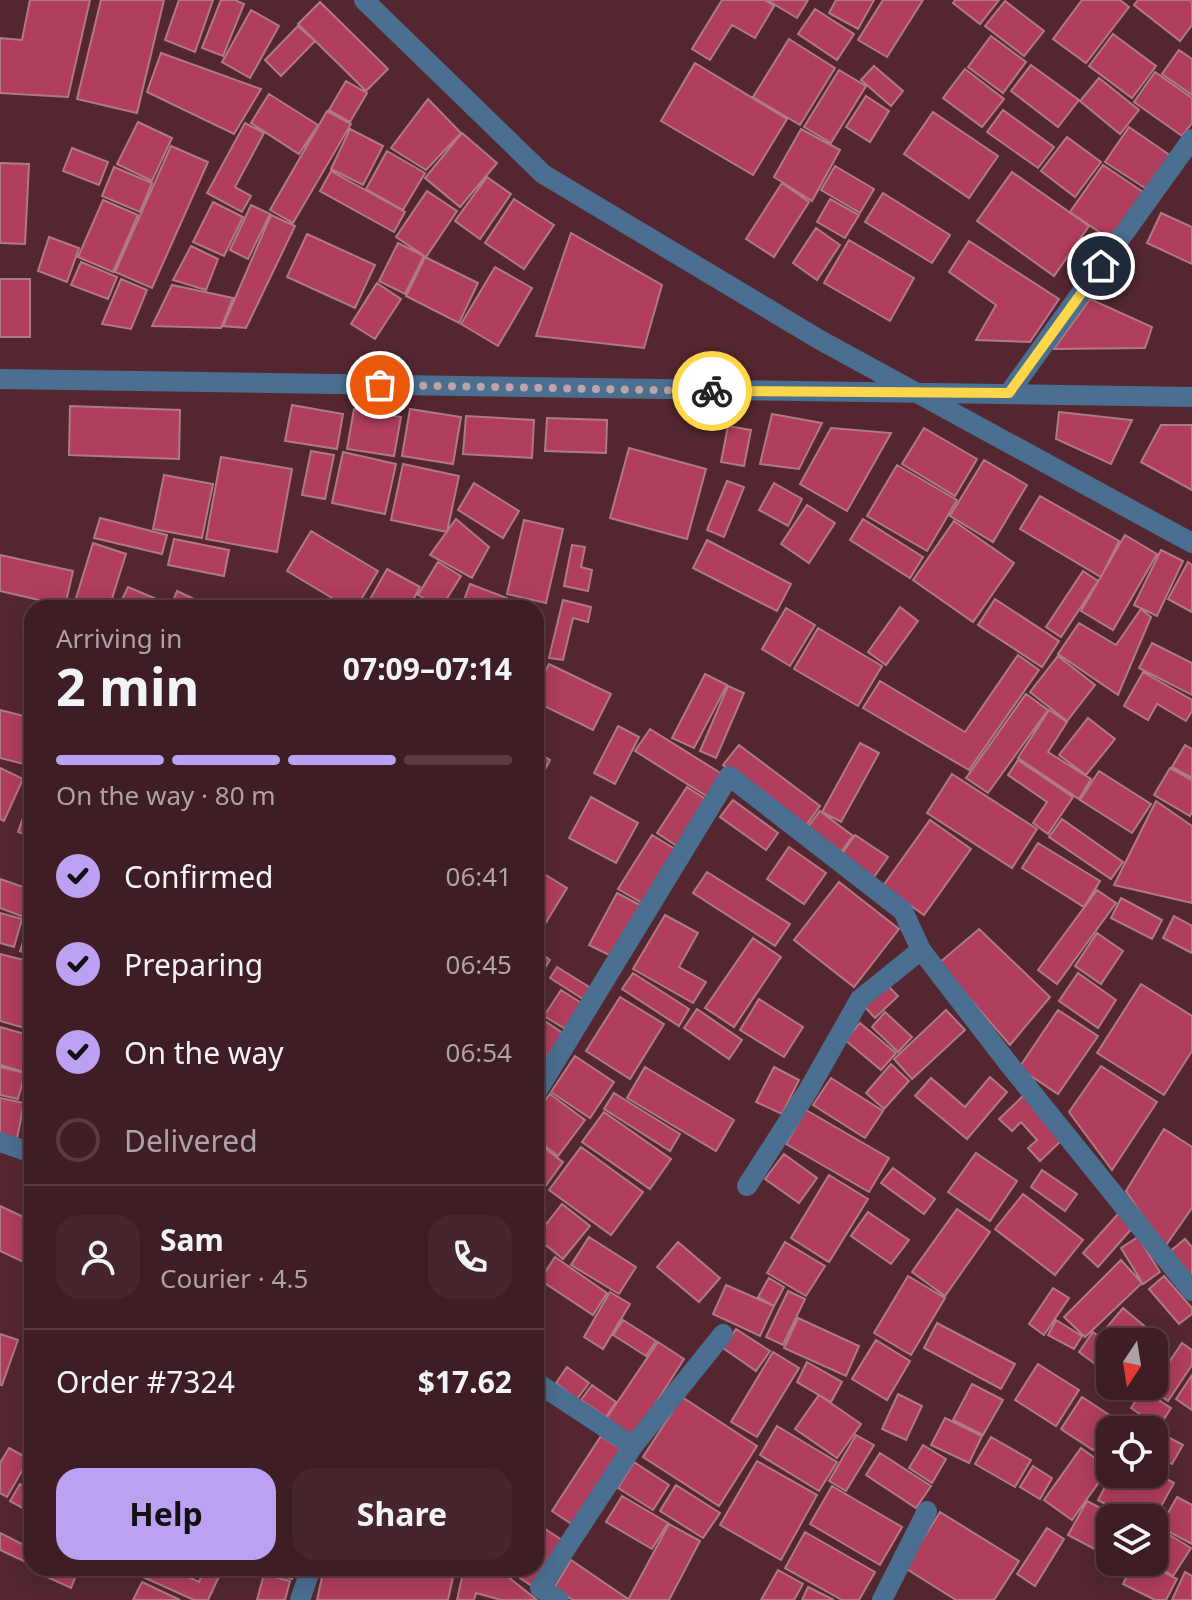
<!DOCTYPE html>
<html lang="en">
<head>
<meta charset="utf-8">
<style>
  :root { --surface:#3f1d24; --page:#46262c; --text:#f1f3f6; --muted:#ada2a6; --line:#583b41; --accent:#bca0f2 }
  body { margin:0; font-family:"Noto Sans",sans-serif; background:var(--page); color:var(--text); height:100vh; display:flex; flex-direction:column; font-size:30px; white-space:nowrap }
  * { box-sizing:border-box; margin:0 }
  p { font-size:26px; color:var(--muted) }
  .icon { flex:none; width:44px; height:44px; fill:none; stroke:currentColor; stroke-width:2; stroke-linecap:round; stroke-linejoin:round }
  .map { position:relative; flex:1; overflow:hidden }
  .sheet { position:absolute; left:24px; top:600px; width:520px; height:976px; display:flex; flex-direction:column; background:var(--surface); border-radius:24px; box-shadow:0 4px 20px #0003,0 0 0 2px var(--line) }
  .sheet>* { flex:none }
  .needle { width:52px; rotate:192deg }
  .tools { position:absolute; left:1096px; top:1328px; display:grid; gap:16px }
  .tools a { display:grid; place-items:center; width:72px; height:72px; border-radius:16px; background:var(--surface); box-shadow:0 4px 20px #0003,0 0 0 2px var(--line); font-size:40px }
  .pin { position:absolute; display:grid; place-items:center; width:68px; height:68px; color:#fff; margin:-34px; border:4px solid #fff; border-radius:50%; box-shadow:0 2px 8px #0007 }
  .courier { position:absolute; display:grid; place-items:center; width:80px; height:80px; margin:-40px; border:6px solid #ffd54a; border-radius:50%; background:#fff; color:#222; box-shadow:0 2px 10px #0007 }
  .headline em { font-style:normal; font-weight:700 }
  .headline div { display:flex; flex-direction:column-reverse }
  .headline { display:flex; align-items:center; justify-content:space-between; height:136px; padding:0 32px }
  h1 { font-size:52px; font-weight:700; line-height:60px }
  .bar { display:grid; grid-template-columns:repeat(4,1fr); gap:12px 8px; align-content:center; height:96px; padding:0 32px }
  .bar i { height:10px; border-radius:6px; background:var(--line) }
  .bar .on { background:var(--accent) }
  .bar p { grid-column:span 4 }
  .line { display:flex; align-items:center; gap:20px; padding:0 32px; border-top:2px solid var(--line) }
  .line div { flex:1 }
  .round { display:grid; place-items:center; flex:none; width:84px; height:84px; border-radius:24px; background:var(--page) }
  ol { padding:0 32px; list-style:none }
  li { display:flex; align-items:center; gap:24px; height:88px }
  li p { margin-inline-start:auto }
  li .icon { padding:8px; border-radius:50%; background:var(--accent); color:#111; stroke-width:4 }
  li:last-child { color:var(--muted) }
  li i { width:44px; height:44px; border:4px solid var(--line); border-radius:50% }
  .primary-button { display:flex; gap:16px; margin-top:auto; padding:16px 32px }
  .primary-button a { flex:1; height:92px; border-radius:24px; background:var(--accent); color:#111; font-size:32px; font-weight:700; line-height:92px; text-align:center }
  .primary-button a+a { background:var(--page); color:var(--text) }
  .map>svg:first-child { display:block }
  .building { fill:#b03e5c; stroke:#b07a84; stroke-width:2 }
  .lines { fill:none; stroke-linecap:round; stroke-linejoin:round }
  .street { stroke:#4b6f91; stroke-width:20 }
  .done { stroke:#c1a2a7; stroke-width:8; stroke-dasharray:0 14.4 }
  .route { stroke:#ffd54a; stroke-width:10 }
</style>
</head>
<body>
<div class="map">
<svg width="1192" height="1600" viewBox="0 0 1192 1600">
  <rect width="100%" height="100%" fill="#542730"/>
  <path class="building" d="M30 0H90L68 97 0 93V38L22 40Z
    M101 0H164L137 113 77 99Z
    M179 0H213L195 52 165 40Z
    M221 0H235L244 4 223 56 202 48Z
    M722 0H765L774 6 755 38 732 25 710 60 692 49Z
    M767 0H808L797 18Z
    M836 0H874L858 29 829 13Z
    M883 0H923L887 57 858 40Z
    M955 0H999L980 24 953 3Z
    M1082 0H1120L1129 7 1086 63 1053 39Z
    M1138 0H1190L1192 2V25L1180 41 1134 5Z
    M1005 1 1044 31 1024 56 985 26Z
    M320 2 388 69 366 91 298 24Z
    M815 9 854 34 837 60 798 34Z
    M251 10 279 26 250 78 222 62Z
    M298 26 315 41 281 76 265 60Z
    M1113 34 1156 66 1132 98 1089 66Z
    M991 36 1026 62 1003 93 968 67Z
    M789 39 835 68 800 125 753 97Z
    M1179 50 1192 59V95L1162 74Z
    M161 53 261 89 234 134 147 92Z
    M695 63 787 119 753 175 661 121Z
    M1031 65 1079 100 1058 127 1011 91Z
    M874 66 903 91 891 106 861 80Z
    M965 69 1004 99 982 127 943 98Z
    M839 70 866 86 831 143 804 127Z
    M1155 72 1192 98V123L1182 136 1134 102Z
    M1099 78 1139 110 1120 134 1080 101Z
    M346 81 367 93 350 122 329 110Z
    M269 94 318 125 299 154 251 123Z
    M866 96 889 111 870 142 846 127Z
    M428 99 461 133 426 170 391 148Z
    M1003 110 1054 147 1038 168 987 132Z
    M327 111 351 124 293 223 270 210Z
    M933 112 998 156 969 198 904 154Z
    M138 122 172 138 152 181 117 164Z
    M245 123 264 133 235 187 251 196 242 212 207 193Z
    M1129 127 1171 156 1148 190 1105 162Z
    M350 129 383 146 363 185 331 169Z
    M801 129 840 150 812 201 774 177Z
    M462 133 497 163 460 207 425 178Z
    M1067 137 1101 162 1075 197 1041 171Z
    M171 146 208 162 152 288 115 272Z
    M72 148 108 162 99 185 63 171Z
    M387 151 425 173 403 210 366 189Z
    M0 163 29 164 25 244 0 243Z
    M1103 165 1143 192 1111 240 1070 212Z
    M835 166 874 189 860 213 821 190Z
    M114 167 152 183 140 212 102 196Z
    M331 171 405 212 394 232 320 191Z
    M1012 172 1089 226 1054 276 977 221Z
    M487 177 511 194 480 239 455 221Z
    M782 183 809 202 774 257 746 239Z
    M427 191 457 211 426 257 396 237Z
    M883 193 950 235 932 263 865 222Z
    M514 199 554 225 524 269 485 243Z
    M830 199 859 215 845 238 817 222Z
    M103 200 138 215 113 272 78 257Z
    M213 202 243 217 224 256 193 242Z
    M251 205 270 214 248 259 230 250Z
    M1161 213 1192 227V264L1147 243Z
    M271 215 295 226 246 328 223 326Z
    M816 228 840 245 817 280 793 263Z
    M571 233 662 285 644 348 536 336Z
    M307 234 375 265 355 308 287 277Z
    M49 237 79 248 67 282 38 271Z
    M849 240 914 278 890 321 824 283Z
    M969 241 1059 299 1030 342 976 340 996 305 949 272Z
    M398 243 424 256 405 294 379 281Z
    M191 246 218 259 206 290 173 280Z
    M425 257 478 283 459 323 406 296Z
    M81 262 117 277 108 299 71 285Z
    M495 267 532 288 498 346 461 324Z
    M0 279H30V337H0Z
    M121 279 147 290 131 329 102 324Z
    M377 283 401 299 375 339 351 324Z
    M172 285 233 298 221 328 152 326Z
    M1090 299 1152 327 1145 348 1054 349Z
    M292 405 343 414 337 449 285 441Z
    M70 406 180 410 179 459 69 455Z
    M354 409 401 417 394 456 347 449Z
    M410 409 461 417 453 464 402 456Z
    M1059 412 1132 420 1111 464 1056 439Z
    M772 414 822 423 799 469 760 464Z
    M466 416 534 420 532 458 463 454Z
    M547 418 607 420 606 453 545 451Z
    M1161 425H1192V490L1141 462Z
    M728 426 751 430 744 466 721 462Z
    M831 428 891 433 847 511 800 484Z
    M924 428 977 459 955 496 902 464Z
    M629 448 706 469 687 539 610 518Z
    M311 451 334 455 325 499 302 495Z
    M343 452 396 464 385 514 332 503Z
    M221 457 292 469 277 552 206 539Z
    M984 460 1027 485 993 542 950 516Z
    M403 464 459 476 447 532 391 520Z
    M897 465 957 500 927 551 867 516Z
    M164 475 213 484 202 538 153 529Z
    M727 481 744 487 724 537 707 530Z
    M474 483 519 511 503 538 458 510Z
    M774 483 802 499 788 526 759 510Z
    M1040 496 1119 541 1101 577 1020 529Z
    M807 505 835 523 809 563 781 544Z
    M100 518 167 535 162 554 94 538Z
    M456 519 489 547 472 578 430 555Z
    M863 519 923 557 910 578 850 540Z
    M524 520 563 529 546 603 507 594Z
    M954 521 1014 563 973 622 913 580Z
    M311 531 378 571 356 608H349L287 571Z
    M1125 535 1157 554 1113 630 1081 611Z
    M174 539 229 550 224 576 168 565Z
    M707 540 791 584 777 611 693 568Z
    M93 543 126 554 109 608H73Z
    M572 545 585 547 581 567 592 570 588 591 564 586Z
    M1161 550 1183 561 1157 616 1134 605Z
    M0 555 73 571 65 606 0 591Z
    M438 562 461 576 441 608 418 595Z
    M1188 562 1192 565V612L1168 599Z
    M387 569 420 587 409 608H365Z
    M1083 571 1098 581 1061 637 1046 627Z
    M470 584 533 608H461Z
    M128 587 166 603 164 608H118Z
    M177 591 213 608H170Z
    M995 599 1059 641 1042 667 978 625Z
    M563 600 591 607 588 622 573 618 563 660 549 658Z
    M900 607 918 621 886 665 868 652Z
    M786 608 815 625 790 666 762 649Z
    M1141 609 1151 617 1118 695 1058 654 1079 623 1116 645Z
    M818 628 882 666 858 706 794 669Z
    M1152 643 1192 663V695L1139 668Z
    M1018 655 1039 670 969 770 863 708 880 681 965 732Z
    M1058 656 1095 685 1067 721 1030 692Z
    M549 664 611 694 593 730 536 702V689Z
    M1143 672 1192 700V711L1186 721 1157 704 1148 720 1124 706Z
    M705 674 727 685 694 748 672 738Z
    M728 686 744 693 716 758 700 751Z
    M1026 694 1048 710 988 793 966 778Z
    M0 710 32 718V748L28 765 0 758Z
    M1049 710 1067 722 1048 752 1091 779 1079 799 1018 758Z
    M1088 718 1115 739 1086 775 1059 755Z
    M618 726 639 737 615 784 594 773Z
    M650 729 722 774 708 797 635 751Z
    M860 743 879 753 841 822 822 812Z
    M739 745 820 806 805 827 723 765Z
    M1185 745 1192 749V778L1172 767Z
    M536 752 550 760 536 787Z
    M1018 760 1073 797 1048 834 1033 823 1047 802 1008 775Z
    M0 768 23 779 4 821 0 819Z
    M1170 768 1192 780V812L1190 816 1154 795Z
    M1099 771 1151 804 1132 833 1080 800Z
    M952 774 1037 829 1012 868 927 813Z
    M687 787 707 800 677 846 657 833Z
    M591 797 638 823 616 863 569 838Z
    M733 800 778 833 766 850 720 817Z
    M29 801 32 802V837L18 832Z
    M1156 801 1192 826V903L1114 885Z
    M820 811 853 836 840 853 807 828Z
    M1062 819 1123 862 1111 879 1049 837Z
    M930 820 971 849 924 915 883 886Z
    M652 835 675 849 642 903 618 889Z
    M855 835 888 857 874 877 841 855Z
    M1038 843 1100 881 1084 907 1022 868Z
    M789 847 826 873 804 904 767 879Z
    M536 869 567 888 536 939Z
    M707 872 790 924 775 946 693 893Z
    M0 879 32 890V920L0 908Z
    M839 882 899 929 854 987 794 940Z
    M1097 890 1116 903 1057 984 1038 970Z
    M617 893 640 905 613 957 589 945Z
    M1121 898 1162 920 1152 939 1111 918Z
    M0 913 22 919 14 947 0 943Z
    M665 915 698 933 679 967 706 982 693 1003 633 969Z
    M1174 916 1192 926V953L1163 938Z
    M29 924 32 925V955L20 951Z
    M979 929 1050 997 1010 1045 939 963Z
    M1097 933 1123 951 1101 984 1075 966Z
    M753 938 781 957 734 1027 705 1008Z
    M536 950 550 960 541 974 536 972Z
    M0 954 32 962V1030L0 1021Z
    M557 967 594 990 586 1001 550 978Z
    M633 973 689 1009 679 1026 622 989Z
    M1078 973 1116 1000 1098 1028 1059 1001Z
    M1141 984 1192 1016V1051L1164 1095 1097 1053Z
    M887 985 898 996 875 1018 865 1007Z
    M561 990 583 1004 567 1030 544 1016Z
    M620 997 664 1024 630 1079 586 1051Z
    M759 999 803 1027 784 1057 740 1030Z
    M697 1009 742 1040 729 1059 684 1028Z
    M946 1010 965 1030 912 1079 894 1059Z
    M1058 1010 1098 1036 1058 1094 1019 1068Z
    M885 1012 912 1037 898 1052 872 1027Z
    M536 1015 564 1034 548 1057 536 1049Z
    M860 1023 896 1053 881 1070 845 1040Z
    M0 1027 32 1036V1074L0 1065Z
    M575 1056 614 1082 590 1118 551 1092Z
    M891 1064 909 1081 884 1109 866 1093Z
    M1101 1066 1157 1102 1112 1170 1069 1112Z
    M0 1067 25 1073 18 1099 0 1095Z
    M645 1067 734 1120 716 1151 627 1098Z
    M774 1067 799 1080 782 1114 756 1102Z
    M990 1077 1007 1092 967 1139 915 1096 931 1078 965 1107Z
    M831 1078 883 1111 865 1138 813 1105Z
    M614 1093 680 1134 670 1151 604 1109Z
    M550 1094 585 1120 558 1156 536 1139V1112Z
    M1023 1096 1064 1138 1040 1161 1028 1148 1037 1140 1021 1122 1012 1131 999 1119Z
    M0 1098 24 1103 17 1139 0 1135Z
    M806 1110 889 1158 869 1192 786 1144Z
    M604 1112 671 1159 650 1189 582 1142Z
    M1164 1129 1192 1147V1208L1164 1248 1126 1191Z
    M536 1142 563 1162 544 1188 536 1182Z
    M581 1147 643 1192 611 1235 549 1190Z
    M976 1153 1017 1181 990 1221 948 1192Z
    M784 1154 817 1178 799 1203 765 1179Z
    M893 1168 935 1199 924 1214 881 1183Z
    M1042 1170 1077 1194 1065 1211 1031 1187Z
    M829 1175 868 1199 829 1262 791 1238Z
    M1023 1194 1083 1240 1055 1275 995 1229Z
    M562 1204 590 1226 563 1259 536 1237Z
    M0 1206 32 1221V1266L0 1251Z
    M957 1209 990 1232 945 1296 912 1272Z
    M868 1212 909 1240 891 1264 851 1236Z
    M1119 1213 1134 1226 1098 1267 1083 1253Z
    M589 1237 636 1267 619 1294 571 1265Z
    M1138 1237 1160 1272 1143 1284 1121 1248Z
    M1185 1239 1192 1247V1284L1167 1254Z
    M678 1242 720 1278 699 1302 657 1267Z
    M785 1242 825 1266 806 1296 767 1273Z
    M555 1257 607 1293 593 1315 540 1280Z
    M1121 1260 1142 1283 1085 1337 1064 1317Z
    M908 1276 945 1298 911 1355 874 1333Z
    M1164 1276 1192 1308V1314L1179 1324 1149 1289Z
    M769 1278 784 1287 774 1306 758 1297Z
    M726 1285 774 1306 760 1336 713 1314Z
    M1053 1288 1069 1298 1044 1335 1029 1324Z
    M788 1291 805 1299 783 1345 766 1337Z
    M610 1292 630 1304 603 1349 584 1337Z
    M1123 1308 1162 1341 1154 1351V1342H1113L1102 1333Z
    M798 1318 859 1346 846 1376 784 1348Z
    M623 1320 656 1341 646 1356 613 1335Z
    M1056 1320 1082 1336 1074 1349 1048 1335Z
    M937 1323 1015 1364 1001 1389 924 1348Z
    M736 1329 770 1351 756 1371 723 1348Z
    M1093 1332 1110 1344V1375L1079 1352Z
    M0 1334 18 1340 2 1385H0Z
    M876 1340 910 1361 887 1400 852 1379Z
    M658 1342 684 1359 634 1437 606 1419Z
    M1182 1343 1192 1350V1365L1168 1401 1151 1389Z
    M773 1352 799 1368 757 1437 731 1422Z
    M807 1362 842 1382 831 1402 797 1382Z
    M1038 1364 1079 1390 1056 1426 1015 1400Z
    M567 1367 589 1383 577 1399 556 1383Z
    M1192 1375V1410L1176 1399Z
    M972 1384 1003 1400 983 1435 953 1420Z
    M592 1385 616 1402 606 1417 581 1400Z
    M1143 1390 1171 1408 1159 1427 1131 1408Z
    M898 1394 922 1406 906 1440 882 1429Z
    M819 1395 861 1424 837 1458 795 1429Z
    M682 1397 757 1446 719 1506 643 1457Z
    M1082 1397 1114 1418 1093 1450 1061 1429Z
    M945 1418 982 1436 969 1463 931 1445Z
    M1138 1421 1183 1445 1172 1464 1154 1454V1430H1133Z
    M777 1426 837 1462 819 1491 760 1455Z
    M856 1435 874 1445 846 1491 829 1481Z
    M601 1436 622 1450 573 1525 552 1511Z
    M991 1437 1031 1460 1015 1487 975 1464Z
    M923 1445 946 1459 932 1483 909 1468Z
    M9 1448 29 1459 7 1497 0 1493V1463Z
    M1081 1448 1109 1468 1072 1520 1044 1500Z
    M880 1453 931 1486 916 1508 866 1475Z
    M757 1461 817 1495 781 1560 720 1525Z
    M634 1462 669 1485 653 1510 618 1488Z
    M1033 1466 1052 1478 1040 1499 1020 1487Z
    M1154 1472 1174 1483 1154 1519 1131 1518 1098 1500 1112 1474Z
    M20 1484 29 1489 32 1484 30 1512 10 1501Z
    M676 1485 720 1513 703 1538 660 1511Z
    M832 1486 902 1527 880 1565 810 1524Z
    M622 1496 668 1523 652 1549 606 1522Z
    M1177 1497 1192 1505V1544L1160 1527Z
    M1087 1501 1119 1518H1110V1557L1068 1535Z
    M940 1512 1019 1561 994 1600H956L905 1568Z
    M536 1523 562 1540 532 1586 505 1568H536Z
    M669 1524 700 1541 669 1600H628Z
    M1047 1528 1064 1539 1035 1586 1017 1574Z
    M1163 1531 1191 1548 1173 1576 1151 1562H1154V1545Z
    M805 1532 875 1572 859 1600H842L785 1568Z
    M0 1533 32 1549 28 1563 0 1550Z
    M571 1560 628 1599 627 1600H573L554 1588Z
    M1134 1562H1144L1177 1579 1166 1600H1155L1123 1584Z
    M33 1568H67L77 1573 71 1588 32 1570Z
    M148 1568H169L199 1582 205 1568H223L208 1600H194L143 1577Z
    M258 1568H295L292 1579Z
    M324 1568H407L453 1577 448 1600H317Z
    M464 1568H497L537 1600H501L476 1593 474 1600H457Z
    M778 1570 803 1584 794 1600H761Z
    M1185 1572 1192 1576V1600H1172Z
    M264 1574 290 1581 285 1600H257Z
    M142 1582 180 1600H133Z
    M808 1587 834 1600H802Z"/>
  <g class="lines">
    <path class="street" d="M364 0 543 174 820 340 1192 543
      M0 379 1192 397
      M1009 393 1192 139
      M536 1093 729 776 903 911 921 950 1008 1063 1192 1291
      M0 1142 32 1153
      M747 1186 809 1089 860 999 921 950
      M536 1382 633 1446
      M300 1600 311 1568
      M559 1600 540 1588 633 1446 723 1334
      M882 1600 927 1511"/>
  </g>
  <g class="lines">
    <path class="done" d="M380 385 712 391"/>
    <path class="route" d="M712 391 1009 393 1101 266"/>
  </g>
</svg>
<div class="tools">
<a><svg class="needle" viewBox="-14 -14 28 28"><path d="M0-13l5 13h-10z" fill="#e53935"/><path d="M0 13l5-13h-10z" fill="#ada2a6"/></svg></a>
<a><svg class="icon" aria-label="locate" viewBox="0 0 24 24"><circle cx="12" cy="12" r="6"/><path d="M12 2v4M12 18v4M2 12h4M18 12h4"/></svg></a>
<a><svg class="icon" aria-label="layers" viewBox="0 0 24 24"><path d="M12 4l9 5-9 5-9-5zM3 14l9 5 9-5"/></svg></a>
</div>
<div class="pin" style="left:380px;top:385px;background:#ea580c"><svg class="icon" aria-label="bag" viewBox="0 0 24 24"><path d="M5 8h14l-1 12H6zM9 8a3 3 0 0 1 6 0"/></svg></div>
<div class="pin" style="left:1101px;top:266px;background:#1f2937"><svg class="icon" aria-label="home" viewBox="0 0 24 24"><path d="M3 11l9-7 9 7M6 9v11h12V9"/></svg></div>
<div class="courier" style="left:712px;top:391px"><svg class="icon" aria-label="bike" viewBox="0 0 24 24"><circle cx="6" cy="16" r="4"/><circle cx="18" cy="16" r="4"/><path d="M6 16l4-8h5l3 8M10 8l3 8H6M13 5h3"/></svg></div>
<section class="sheet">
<div class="headline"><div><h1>2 min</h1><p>Arriving in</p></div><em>07:09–07:14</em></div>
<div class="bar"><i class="on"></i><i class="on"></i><i class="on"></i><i></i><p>On the way · 80 m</p></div>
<ol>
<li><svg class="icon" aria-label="check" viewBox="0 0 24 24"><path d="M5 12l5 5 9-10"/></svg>Confirmed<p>06:41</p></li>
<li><svg class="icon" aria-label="check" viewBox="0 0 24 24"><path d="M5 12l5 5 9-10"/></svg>Preparing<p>06:45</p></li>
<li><svg class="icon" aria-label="check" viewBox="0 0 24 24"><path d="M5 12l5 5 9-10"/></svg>On the way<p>06:54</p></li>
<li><i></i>Delivered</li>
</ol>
<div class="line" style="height:144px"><a class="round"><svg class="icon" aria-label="person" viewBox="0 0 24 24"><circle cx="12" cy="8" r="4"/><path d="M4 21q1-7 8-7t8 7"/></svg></a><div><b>Sam</b><p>Courier · 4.5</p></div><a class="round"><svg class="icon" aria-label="phone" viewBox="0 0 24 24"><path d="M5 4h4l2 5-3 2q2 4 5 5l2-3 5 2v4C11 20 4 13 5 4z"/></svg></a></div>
<div class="line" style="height:104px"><div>Order #7324</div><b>$17.62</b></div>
<div class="primary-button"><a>Help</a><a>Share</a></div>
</section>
</div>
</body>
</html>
